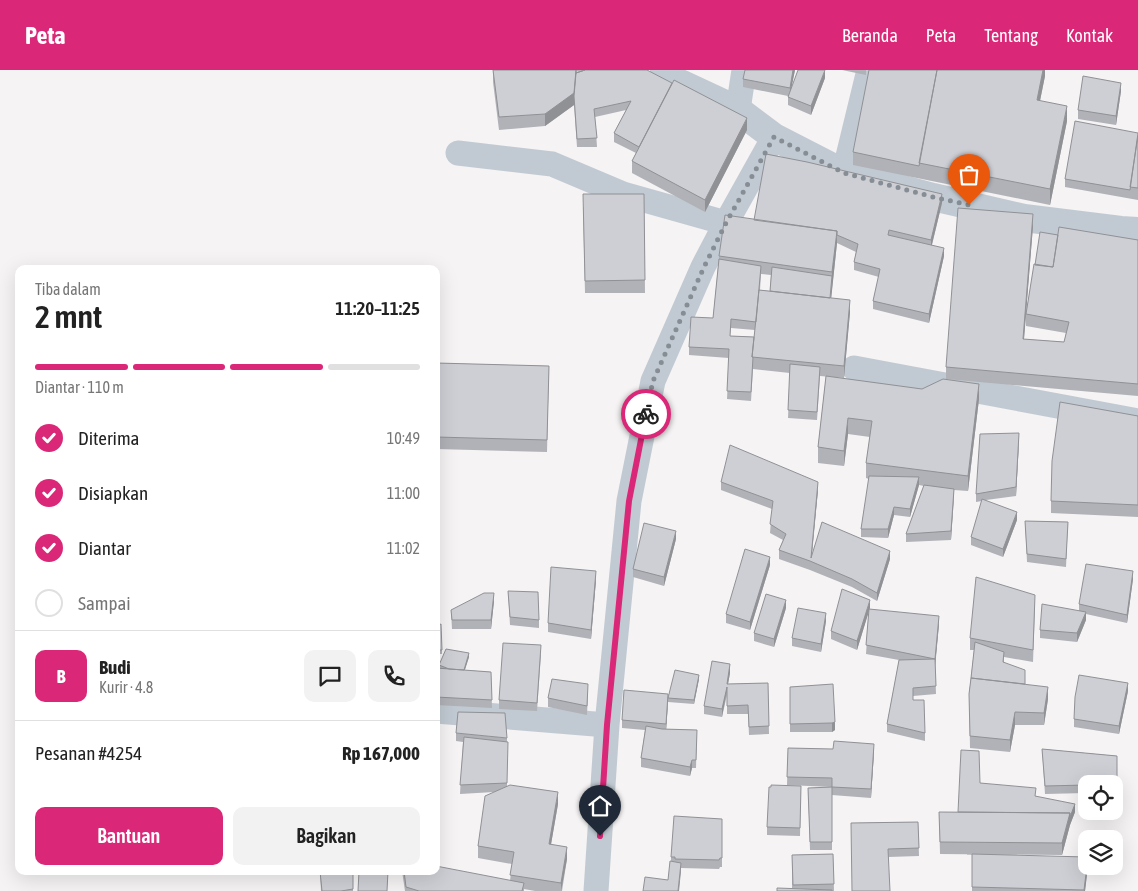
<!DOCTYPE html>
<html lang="id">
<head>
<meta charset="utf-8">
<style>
  :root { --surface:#fff; --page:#f2f2f2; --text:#222; --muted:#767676; --line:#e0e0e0; --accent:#db2777 }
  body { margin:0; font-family:"Asap Condensed",sans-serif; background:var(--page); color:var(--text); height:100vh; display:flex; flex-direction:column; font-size:19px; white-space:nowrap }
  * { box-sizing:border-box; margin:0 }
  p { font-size:16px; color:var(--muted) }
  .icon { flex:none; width:28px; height:28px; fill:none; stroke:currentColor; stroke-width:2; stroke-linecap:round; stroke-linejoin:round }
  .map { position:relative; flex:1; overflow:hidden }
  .sheet { position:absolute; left:15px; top:195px; width:425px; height:610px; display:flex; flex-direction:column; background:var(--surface); border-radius:10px; box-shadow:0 5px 20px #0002 }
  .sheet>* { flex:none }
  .buttons { position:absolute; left:1078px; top:705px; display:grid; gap:10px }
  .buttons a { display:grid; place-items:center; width:45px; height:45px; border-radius:10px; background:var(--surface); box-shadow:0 5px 20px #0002; font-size:25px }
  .pin { position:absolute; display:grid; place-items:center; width:42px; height:42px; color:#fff; margin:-51px -21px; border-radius:50% 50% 50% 0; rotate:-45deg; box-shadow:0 0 5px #0007 }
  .pin .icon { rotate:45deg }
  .courier { position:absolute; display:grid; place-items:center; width:50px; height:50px; margin:-25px; border:4px solid #db2777; border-radius:50%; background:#fff; color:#222; box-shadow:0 1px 6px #0007 }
  .head em { font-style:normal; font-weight:600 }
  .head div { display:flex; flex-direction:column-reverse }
  .head { display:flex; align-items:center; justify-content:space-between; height:85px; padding:0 20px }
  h1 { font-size:32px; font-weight:600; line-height:38px }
  .bar { display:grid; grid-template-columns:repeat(4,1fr); gap:8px 5px; align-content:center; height:60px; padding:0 20px }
  .bar i { height:6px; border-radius:4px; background:var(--line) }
  .bar .active { background:var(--accent) }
  .bar p { grid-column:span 4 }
  .line { display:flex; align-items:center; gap:12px; padding:0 20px; border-top:1px solid var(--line) }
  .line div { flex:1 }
  .round { display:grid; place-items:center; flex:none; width:52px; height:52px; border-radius:10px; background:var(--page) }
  ol { padding:0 20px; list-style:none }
  li { display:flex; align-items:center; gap:15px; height:55px }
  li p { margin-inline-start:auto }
  li .icon { padding:5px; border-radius:50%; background:var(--accent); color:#fff; stroke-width:4 }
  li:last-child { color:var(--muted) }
  li i { width:28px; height:28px; border:2px solid var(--line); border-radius:50% }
  .primary-button { display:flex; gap:10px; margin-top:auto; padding:10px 20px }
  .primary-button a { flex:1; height:58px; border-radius:10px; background:var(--accent); color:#fff; font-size:20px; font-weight:600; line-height:58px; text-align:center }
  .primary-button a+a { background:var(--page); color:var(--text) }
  header { display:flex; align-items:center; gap:30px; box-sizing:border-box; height:70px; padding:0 25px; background:var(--accent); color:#fff }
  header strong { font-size:24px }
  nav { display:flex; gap:28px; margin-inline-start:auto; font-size:18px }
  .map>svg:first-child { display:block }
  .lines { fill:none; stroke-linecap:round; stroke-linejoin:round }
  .minor { stroke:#c1cad2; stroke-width:25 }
  .tertiary { stroke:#c1cad2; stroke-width:28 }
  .wall { fill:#b0b2b7; fill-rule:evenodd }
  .shaded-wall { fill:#909195 }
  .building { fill:#cdcfd5; stroke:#909195 }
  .done { stroke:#868d94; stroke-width:5; stroke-dasharray:0 9 }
  .route { stroke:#db2777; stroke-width:6 }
</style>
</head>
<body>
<header>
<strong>Peta</strong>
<nav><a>Beranda</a><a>Peta</a><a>Tentang</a><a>Kontak</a></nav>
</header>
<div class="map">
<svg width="1138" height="821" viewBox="0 0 1138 821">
  <rect width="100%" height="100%" fill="#f5f3f3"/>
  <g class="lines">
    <path class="minor" d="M738 40 744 0
      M458 83 552 94 623 124 726 153
      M844 103 869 0
      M854 298 1138 351
      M436 641 607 655
      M596 821 607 655 629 431 653 311 703 197 726 153 774 67"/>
    <path class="tertiary" d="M664 0 678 12 738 40 774 67 844 103 933 127 1024 148 1121 160 1138 161"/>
  </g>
  <path class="wall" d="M493 0H647L747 60 705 142 632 103V91L636 83 614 72V63L626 40 595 47 597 77H577L574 35 545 56 499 60 493 12Z
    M795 0 791 17 825 8 811 45 788 35V26L743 17V9Z
    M842 0H866V5Z
    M1045 0V6L1040 31 1067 51 1050 135 853 95V82Z
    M1121 21 1116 55 1078 49V40Z
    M1138 63V130L1065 117V109Z
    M644 124 645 223H585L583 137Z
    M942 133 932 175 944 186 929 253 873 239V231L879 207 854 200V192L856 182 837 173 831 228 850 242 844 308 820 306 817 350 788 348 790 303 753 299 751 331 727 329 729 288 689 285V277L713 248 719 186 754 150ZM761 204 771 205 770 221 760 220ZM731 258 755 260 754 267 730 266Z
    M1033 156 1026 242 1035 195 1058 165 1138 170V326L946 309V297ZM1026 246V256L1066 263 1064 272 1024 269Z
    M436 293 549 296 547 382 436 379Z
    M826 306 979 329 968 421 954 420 951 470 906 472V464L924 416 919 415 910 447 894 445 888 468 861 467V459L869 409 866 408V393L870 367 848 364 844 396 818 393V377Z
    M1138 346V447L1051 443V431Z
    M1019 371 1016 426 986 430 1017 450 1003 487 971 475V467L982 431 976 432V424Z
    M721 412 818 420 812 485 890 489 877 531 852 517 810 500 779 489V480L783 470 770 463 772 439 721 420Z
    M1025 451 1068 452 1066 497 1027 492Z
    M676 469 664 516 633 507V499Z
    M770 495 750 560 726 553V544Z
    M1133 509 1127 553 1086 544V550L1077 572 1040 568V560L1079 541V534Z
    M596 510 591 569 548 562V553Z
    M508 521 539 550V558L510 555Z
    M494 531 491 559H452L451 540Z
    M1035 537 1033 592 1004 587V592L1025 615 1048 629 1044 655H1015L1010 682 970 678 969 624 974 580H970V568Z
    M786 538 774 577 754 571V563Z
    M870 538 869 539 939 554 935 595 936 624 913 626V630L925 663V671L887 662V654L899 590 866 584 869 540 857 580 831 569V561Z
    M826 551 821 582 792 576V568Z
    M436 556 442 580V584H436Z
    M541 584 537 641 499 639V630Z
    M469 587 465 600 491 602 492 638 436 635V598H439V595Z
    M730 603 728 614 768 613 769 664 749 665 748 644H727V625L722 647 704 644V636Z
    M699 609 694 634 668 632 666 659 697 660 696 698H692L690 706 641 697V688L645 660 622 658V650L668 628Z
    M790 617 835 652V660L832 662H790Z
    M1128 621 1119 664 1074 657V649Z
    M588 623 587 645 548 637V628Z
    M456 663 507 668V716L558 734 551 774 567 789 562 821H535L524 819V821H405L402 801H436L510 811 512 794 478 788V776L494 722 460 724 463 672 456 671Z
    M788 678 874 682 871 728 832 725V780H810L808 718 832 717 787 715Z
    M1042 679 1117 686V722H1114V714H1086V723L1045 724Z
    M980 713 1036 726 1075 742 1070 755 1062 785 940 784 939 742H958Z
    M801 716 800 766 767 765V757Z
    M722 749V797H720L719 799 681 798V801L671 791V787Z
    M918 752 919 786 888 787 851 753Z
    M833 784 834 821H777L792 819V785Z
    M972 784 1088 796 1085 821H972Z
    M320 801H353V821H321Z"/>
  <path class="shaded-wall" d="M793 0H795L790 26V18Z
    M825 0V8L811 45V36Z
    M1043 0H1045V6L1037 45V30Z
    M593 1 574 26V35L545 56V44Z
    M1121 13V21L1116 55V46Z
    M1067 36V51L1050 135V119Z
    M747 48V60L705 142V130Z
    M942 124V133L931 178V170Z
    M1033 144V156L1023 281V269Z
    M837 161V173L830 240 832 202Z
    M944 178V186L929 253V244Z
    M850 230V242L844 308V296Z
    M979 314V329L968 421V406Z
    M848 348V364L844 396V381Z
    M1019 363V371L1016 426V417Z
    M919 407V415L910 447V439Z
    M818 412V420L811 492V488Z
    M954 419V427L951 470V461Z
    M894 437V445L888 468V459Z
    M1017 442V450L1003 487V479Z
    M676 461V469L664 516V507Z
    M890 481V489L877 531V523Z
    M770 487V495L750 560V552Z
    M596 501V510L591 569V560Z
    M1133 501V509L1127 553V545Z
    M494 523V531L491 559V550Z
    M786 530V538L774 577V569Z
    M870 530V538L857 580V571Z
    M1086 542V550L1077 572V563Z
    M826 543V551L821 582V574Z
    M939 546V554L935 598V589Z
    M469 583V587L462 608V604Z
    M730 594V603L722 647V639Z
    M699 605V609L694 634V630Z
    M1128 613V621L1119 664V656Z
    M1048 617V629L1044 655V643Z
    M668 624V632L666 663V654Z
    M1015 642V655L1010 682V670Z
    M835 652V660L832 662V653Z
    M874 674V682L871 728V719Z
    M692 690V698L690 706V697Z
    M558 722V734L549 786V774Z
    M1075 734V742L1070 755 1062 785V773L1070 743Z
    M567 777V789L561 821V813Z
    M681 793V801L679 821H678Z
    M1087 796H1088L1085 821H1084Z"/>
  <path class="building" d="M493 0H576L574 23 545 44 499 47Z
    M576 0H585L576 3Z
    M585 0H647L672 13 639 77 614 63 631 31 594 39 597 68 577 69 574 26 576 3Z
    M745 0H793L790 18 743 9Z
    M798 0H825L811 36 788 27Z
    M869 0H937L919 96 853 82Z
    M937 0H1043L1037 30 1067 36 1050 119 919 93Z
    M1083 6 1121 13 1116 46 1078 40Z
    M674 10 747 48 705 130 632 91Z
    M1075 51 1138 63 1130 120 1065 109Z
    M1138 66V118L1130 117Z
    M766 84 807 92 942 124 931 170 889 160 888 165 944 178 929 244 873 231 880 199 854 192 858 174 837 165V161L754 150Z
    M583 124H644L645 210 585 211Z
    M958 138 1033 144 1023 269 1064 272 1069 252 1026 244 1034 194 1053 197 1059 157 1138 170V314L946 297Z
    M725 145 837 161 832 202 719 186Z
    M1040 162 1058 165 1053 197 1035 195Z
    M719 189 761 196 756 252 731 249 730 266 754 267 752 287H753L751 322 727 321 729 279 689 277 691 247 713 248Z
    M772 197 832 206 830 228 770 221Z
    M759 220 850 230 844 296 752 287Z
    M436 293 549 296 547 370 436 367Z
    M790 294 820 297 817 342 788 340Z
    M826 306 922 319 943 309 979 314 968 406 866 393 872 351 848 348 844 381 818 377Z
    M1060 332 1138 346V435L1051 431 1052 391Z
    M1019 363 1016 417 976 424 980 364Z
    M730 375 818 412 811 488 822 452 890 481 877 523 852 509 810 491 779 480 786 464 770 454 773 431 721 412Z
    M869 406 919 407 910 439 894 437 888 459H861Z
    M924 415 954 419 951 461 906 464Z
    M982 429 1017 442 1003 479 971 467Z
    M1025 451 1068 452 1066 489 1027 484Z
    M644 453 676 461 664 507 633 499Z
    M745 479 770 487 750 552 726 544Z
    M1086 494 1133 501 1127 545 1079 534Z
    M551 497 596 501 591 560 548 553Z
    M976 507 1035 525 1033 580 970 568Z
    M842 519 870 530 857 571 831 561Z
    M508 521 538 522 539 550 510 547Z
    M484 523H494L491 550H452L451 540Z
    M766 524 786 530 774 569 754 563Z
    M1042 534 1086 542 1077 563 1040 560Z
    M798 538 826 543 821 574 792 568Z
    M869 539 939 546 935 589 936 616 913 618V630H924L925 663 887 654 899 590 935 589 866 575Z
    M441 554 442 580H436V556Z
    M975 572 1004 582 1003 592 1025 600V614L971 608Z
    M503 573 541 575 537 633 499 630Z
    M446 579 469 583 464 600 449 599 439 595Z
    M712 591 730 594 727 614 768 613 769 656 749 657 748 635 727 636V617L722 639 704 636Z
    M436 598 491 602 492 630 436 627Z
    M675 600 699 605 694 630 668 628Z
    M1079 605 1128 613 1119 656 1074 649 1075 627Z
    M971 608 1048 617 1044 643 1015 642 1010 670 970 666 969 624Z
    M552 609 588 614 587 636 548 628Z
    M833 614 835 652 832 653 790 654V617Z
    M624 620 668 624 666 654 622 650Z
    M458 642 505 643 507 668 456 663Z
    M646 656 662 659 697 660 696 690H692L690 697 641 688Z
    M464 667 508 672 507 713 460 715Z
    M834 671 874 674 871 719 832 717V708L787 707 788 678 833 679Z
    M1042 679 1117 686V714H1086V715L1045 716Z
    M961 680 979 681 980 713 1036 718 1035 726 1075 734 1070 747V743L958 742Z
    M510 715 558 722 549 774 567 777 561 813 510 805 514 782 478 776 485 726Z
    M771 715 801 716 800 758 767 757 769 717H771Z
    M832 717V772H810L808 718Z
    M939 742 1070 743 1062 773 940 772Z
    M674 746 722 749V788H720L719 790 675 789V787H671Z
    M918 752 919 778 888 779 890 821H852L851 753Z
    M833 784 834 814 793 815 792 785Z
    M972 784 1086 787 1087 796 1084 820 972 817Z
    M670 791 681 793 678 821H643L645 807 668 810Z
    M436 796 524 813 522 821H419L406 817 404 801H436Z
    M320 801H353V819L341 821H322Z
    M359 801H388L387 821H358Z
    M777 818 832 820V821H777Z"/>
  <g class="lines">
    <path class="done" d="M646 344 653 311 704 197 726 153 774 67 844 103 933 127 969 135"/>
    <path class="route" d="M600 766 607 655 629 431 646 344"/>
  </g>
</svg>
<div class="buttons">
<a><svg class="icon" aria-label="locate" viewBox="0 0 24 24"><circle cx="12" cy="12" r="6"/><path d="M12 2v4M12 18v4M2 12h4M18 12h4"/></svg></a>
<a><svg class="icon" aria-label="layers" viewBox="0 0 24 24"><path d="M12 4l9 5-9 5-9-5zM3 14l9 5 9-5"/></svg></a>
</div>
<div class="pin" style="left:969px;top:135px;background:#ea580c"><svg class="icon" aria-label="bag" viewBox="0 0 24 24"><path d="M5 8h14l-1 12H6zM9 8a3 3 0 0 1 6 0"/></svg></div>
<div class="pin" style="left:600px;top:766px;background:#1f2937"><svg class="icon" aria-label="home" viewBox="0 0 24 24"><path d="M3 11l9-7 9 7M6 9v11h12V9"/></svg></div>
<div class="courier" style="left:646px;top:344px"><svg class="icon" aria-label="bike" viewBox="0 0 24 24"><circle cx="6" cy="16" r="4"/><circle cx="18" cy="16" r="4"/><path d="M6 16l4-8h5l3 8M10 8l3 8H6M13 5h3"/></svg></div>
<section class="sheet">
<div class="head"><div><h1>2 mnt</h1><p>Tiba dalam</p></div><em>11:20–11:25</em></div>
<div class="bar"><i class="active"></i><i class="active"></i><i class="active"></i><i></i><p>Diantar · 110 m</p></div>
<ol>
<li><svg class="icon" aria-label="check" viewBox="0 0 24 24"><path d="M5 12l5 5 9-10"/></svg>Diterima<p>10:49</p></li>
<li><svg class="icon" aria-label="check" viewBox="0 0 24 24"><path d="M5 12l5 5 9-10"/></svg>Disiapkan<p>11:00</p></li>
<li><svg class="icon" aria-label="check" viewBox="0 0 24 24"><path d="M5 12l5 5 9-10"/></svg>Diantar<p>11:02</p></li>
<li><i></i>Sampai</li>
</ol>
<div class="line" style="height:90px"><b class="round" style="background:var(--accent);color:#fff">B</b><div><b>Budi</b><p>Kurir · 4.8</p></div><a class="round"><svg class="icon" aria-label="chat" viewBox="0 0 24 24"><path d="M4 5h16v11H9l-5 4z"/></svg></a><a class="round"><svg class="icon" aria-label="phone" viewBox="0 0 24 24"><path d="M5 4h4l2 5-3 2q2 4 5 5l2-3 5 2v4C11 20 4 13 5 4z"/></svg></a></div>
<div class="line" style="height:65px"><div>Pesanan #4254</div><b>Rp 167,000</b></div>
<div class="primary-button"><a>Bantuan</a><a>Bagikan</a></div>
</section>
</div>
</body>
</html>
